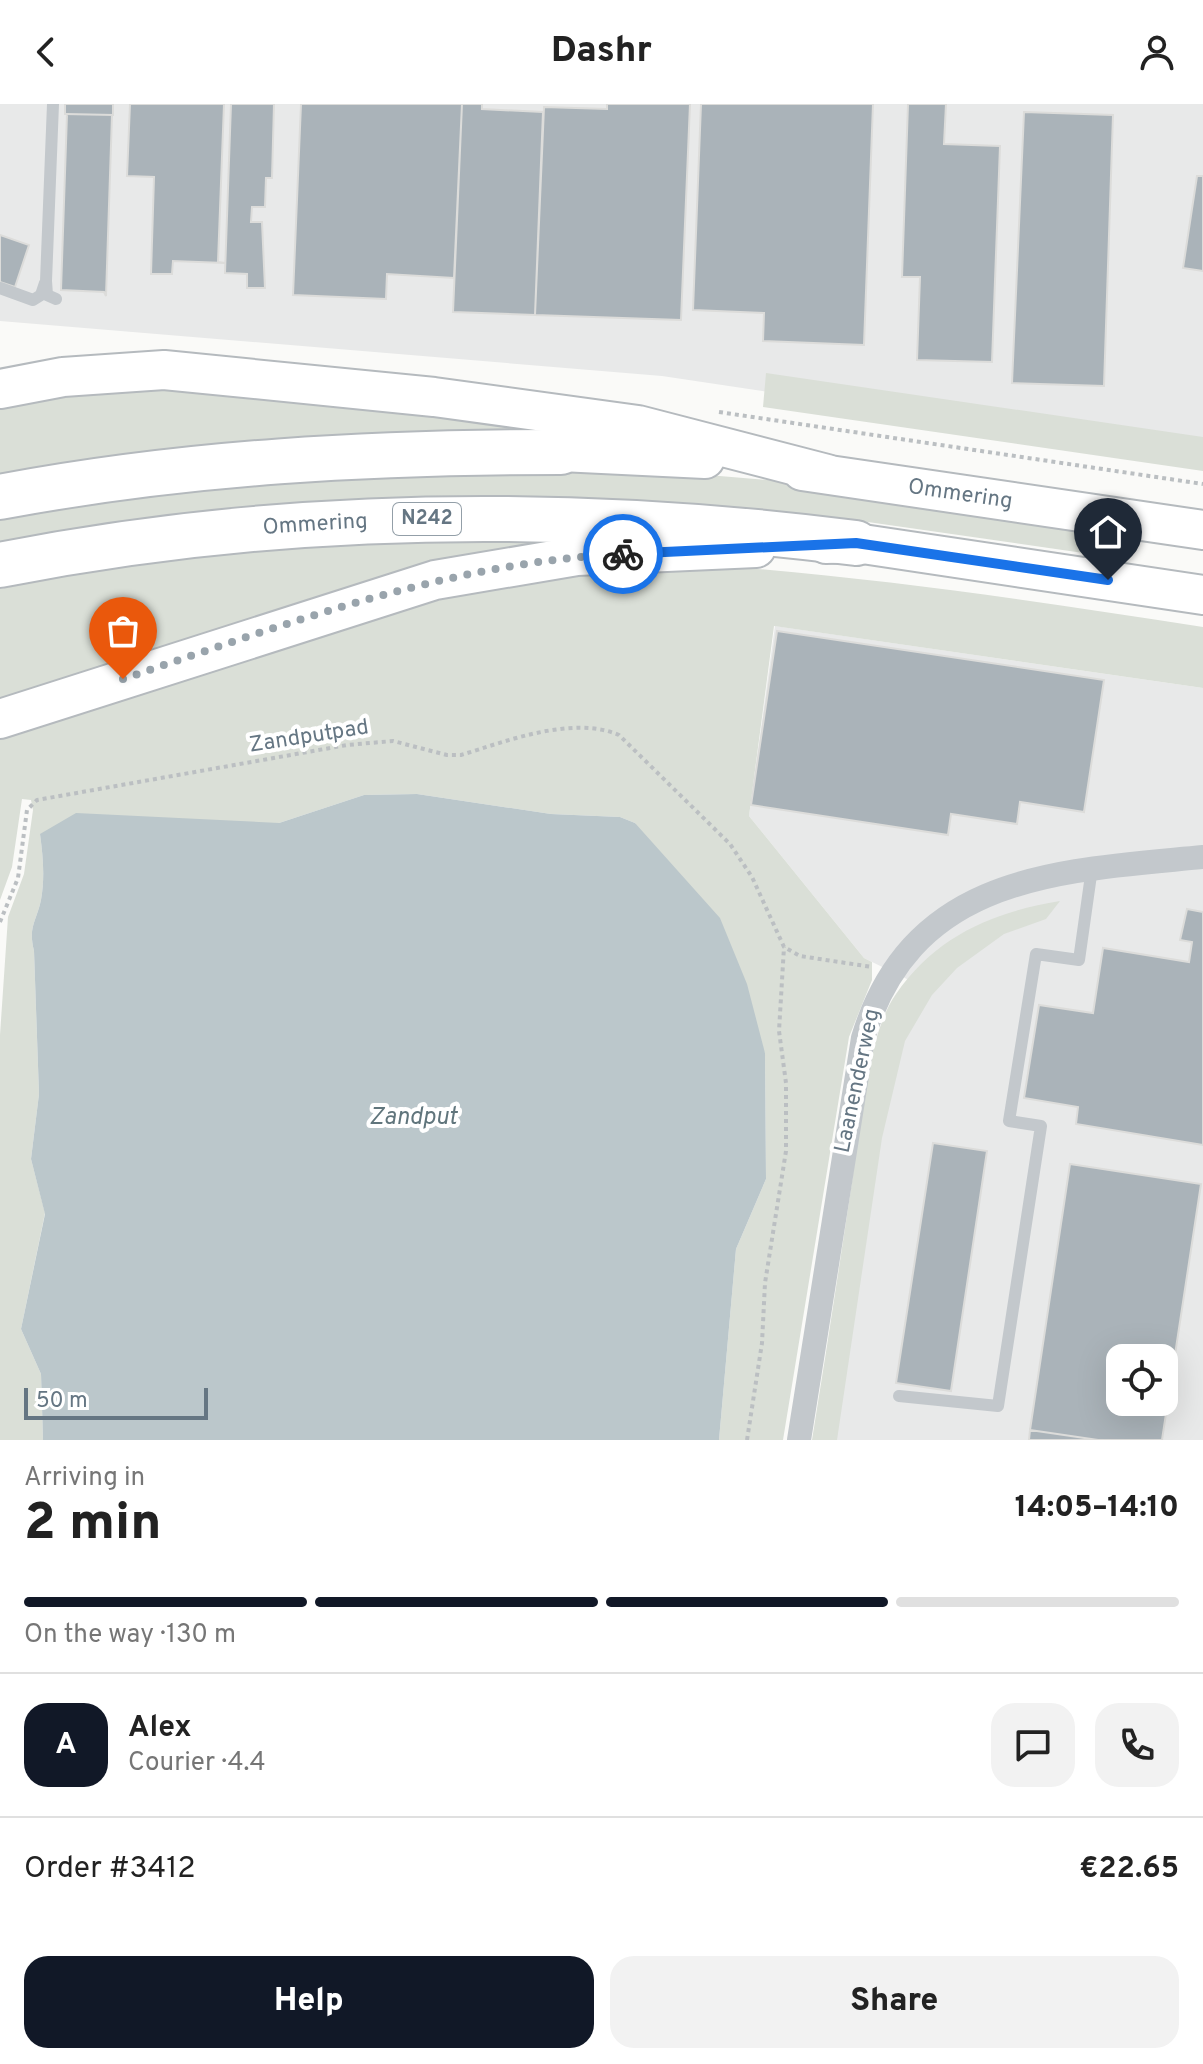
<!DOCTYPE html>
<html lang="en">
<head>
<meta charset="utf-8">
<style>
  :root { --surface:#fff; --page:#f2f2f2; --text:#222; --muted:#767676; --line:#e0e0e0; --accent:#111827 }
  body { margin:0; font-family:Overpass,sans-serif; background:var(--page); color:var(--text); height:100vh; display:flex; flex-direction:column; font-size:30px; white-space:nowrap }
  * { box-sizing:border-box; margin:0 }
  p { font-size:26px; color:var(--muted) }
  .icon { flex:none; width:44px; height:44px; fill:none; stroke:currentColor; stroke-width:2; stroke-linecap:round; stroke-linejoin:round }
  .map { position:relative; height:1336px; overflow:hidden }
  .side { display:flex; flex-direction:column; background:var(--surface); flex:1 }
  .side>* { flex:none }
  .fabs { position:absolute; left:1106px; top:1240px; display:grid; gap:16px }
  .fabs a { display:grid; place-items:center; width:72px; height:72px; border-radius:16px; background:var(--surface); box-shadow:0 8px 32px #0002; font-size:40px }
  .scale { position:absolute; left:24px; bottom:20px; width:184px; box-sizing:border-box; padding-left:8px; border:4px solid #657683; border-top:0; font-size:22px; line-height:28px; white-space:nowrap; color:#657683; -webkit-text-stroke:6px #fff; paint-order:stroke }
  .pin { position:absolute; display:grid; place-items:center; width:68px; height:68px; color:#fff; margin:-82px -34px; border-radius:50% 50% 50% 0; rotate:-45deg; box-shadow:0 0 8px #0007 }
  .pin .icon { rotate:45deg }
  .courier { position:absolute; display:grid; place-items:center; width:80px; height:80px; margin:-40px; border:6px solid #1a73e8; border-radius:50%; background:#fff; color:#222; box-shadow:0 2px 10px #0007 }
  .overview em { font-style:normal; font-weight:800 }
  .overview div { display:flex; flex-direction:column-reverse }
  .overview { display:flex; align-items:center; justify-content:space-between; height:136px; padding:0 24px }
  h1 { font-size:52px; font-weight:800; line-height:60px }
  .bar { display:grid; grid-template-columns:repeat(4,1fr); gap:12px 8px; align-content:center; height:96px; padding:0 24px }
  .bar i { height:10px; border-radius:6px; background:var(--line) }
  .bar .on { background:var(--accent) }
  .bar p { grid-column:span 4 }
  .line { display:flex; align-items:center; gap:20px; padding:0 24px; border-top:2px solid var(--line) }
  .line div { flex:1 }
  .round { display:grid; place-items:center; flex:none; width:84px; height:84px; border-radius:24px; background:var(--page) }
  .action { display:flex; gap:16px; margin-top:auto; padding:16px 24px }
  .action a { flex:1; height:92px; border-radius:24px; background:var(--accent); color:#fff; font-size:32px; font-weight:800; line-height:92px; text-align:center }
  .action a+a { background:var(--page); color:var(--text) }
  header { display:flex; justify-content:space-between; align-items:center; height:104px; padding:0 24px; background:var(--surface); font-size:36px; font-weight:800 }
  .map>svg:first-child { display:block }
  .built { fill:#e8e9e9; fill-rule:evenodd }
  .green { fill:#dadfd7 }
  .water { fill:#bbc7cb }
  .building { fill:#aab3b9; stroke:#dcdcda; stroke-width:2; fill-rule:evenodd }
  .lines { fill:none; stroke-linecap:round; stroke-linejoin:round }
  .primary-casing { stroke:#b5babe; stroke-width:42 }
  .highway-casing { stroke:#b4b9bd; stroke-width:48 }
  .path { stroke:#bbbfc2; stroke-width:4; stroke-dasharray:4 4; stroke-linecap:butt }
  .lane { stroke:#c3c8cc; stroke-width:12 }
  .street { stroke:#c3c8cc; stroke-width:24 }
  .primary { stroke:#fff; stroke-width:38 }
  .highway { stroke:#fff; stroke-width:44 }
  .done { stroke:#99a4ac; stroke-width:8; stroke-dasharray:0 14.4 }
  .route { stroke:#1a73e8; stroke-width:10 }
  .labels { text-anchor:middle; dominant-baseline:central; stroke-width:8; stroke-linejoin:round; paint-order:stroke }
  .shield { fill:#fff; stroke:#939fa8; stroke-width:2 }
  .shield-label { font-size:20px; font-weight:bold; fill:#657683 }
  .street-label { font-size:22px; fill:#657683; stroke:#fff }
  .water-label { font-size:24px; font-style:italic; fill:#60757c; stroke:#fff }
</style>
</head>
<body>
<header><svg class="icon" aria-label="back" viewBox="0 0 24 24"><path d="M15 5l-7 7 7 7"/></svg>Dashr<svg class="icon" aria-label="person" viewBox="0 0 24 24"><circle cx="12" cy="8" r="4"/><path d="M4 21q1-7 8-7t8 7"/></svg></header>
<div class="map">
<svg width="1203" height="1336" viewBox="0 0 1203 1336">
  <rect width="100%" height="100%" fill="#fafaf8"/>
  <path class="built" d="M0 0H1203V353L662 272 0 217Z
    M775 522 1203 584V1336H824L886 952 917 880 864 854 749 712ZM1120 1254H1164V1298H1120Z"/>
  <path class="green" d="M766 269 1203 333V367L763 303Z
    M142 279 637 327 0 371V296Z
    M637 365 840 382 1116 423 1111 453 840 414 691 399 506 395 0 441V409L272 373Z
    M414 437H566L0 602V485C136 456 275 443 414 437Z
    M678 459C854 470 1029 496 1203 523V584L774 522 749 712 864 854 872 858V876L849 933 783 1336H719L736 1145 766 1075 765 949 635 719 620 713 551 710 417 690 364 691 279 719 40 730C43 752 45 774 41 796 36 819 28 822 34 847L39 990 31 1055 45 1109 21 1225 41 1270 43 1336H0V931L8 813 24 770 33 706 31 696 22 695 12 763 0 796V630L487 474Z
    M1060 797 1046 815 1004 830 957 864 932 891 905 937 882 1034 837 1336H812C826 1250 839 1164 852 1078 859 1027 867 931 896 890 936 832 993 808 1060 797Z"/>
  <path class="water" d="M417 690 551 710 620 713 635 719 720 814 747 880 765 949 766 1075 736 1145 719 1336H43L41 1270 21 1225 45 1110 31 1055 39 990 34 847C28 822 36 819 41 796 45 774 43 752 40 730L76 709 279 719 364 691Z"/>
  <path class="building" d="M65 0H113V11L65 10Z
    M130 0H224L218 158 225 159 173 157 172 170H151L154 73 127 72Z
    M231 0H274L272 74H266L265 103H252L251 118H262L265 184H247V170L225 169Z
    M301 0H462L454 174 387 170 386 195 293 191Z
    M462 0H482V5L543 8 535 211 453 208Z
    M607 0H690L681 216 535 211 544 3 607 5Z
    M701 0H873L864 241 763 237 764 209 693 206Z
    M908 0H946L944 40 1000 42 992 258 917 256 920 173H902Z
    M1024 8 1113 11 1104 282 1012 279Z
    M67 10 112 11 106 192 104 188 61 186Z
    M1197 72H1203V167L1183 164Z
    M0 131 29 141 15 183 0 178Z
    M777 527 1104 576 1084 708 1020 698 1017 720 951 710 948 731 751 701Z
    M1187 805 1203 808V1041L1076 1020 1078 1003 1024 994 1039 901 1093 909 1103 844 1189 858 1192 838 1180 836Z
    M933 1039 987 1047 951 1287 896 1279Z
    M1070 1060 1201 1080 1162 1336H1098L1030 1326ZM1120 1254H1164V1298H1120Z
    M1030 1326 1098 1336H1029Z"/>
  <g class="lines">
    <g class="primary-casing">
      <g id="primary">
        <path d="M0 285 63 273 164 266 434 293 638 321 827 370"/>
        <path d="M561 348 705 355"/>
        <path id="s1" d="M802 367 1203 426"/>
        <path d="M826 440 856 439 1203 491"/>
        <path d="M0 615 435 476 577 452 756 444"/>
      </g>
    </g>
    <g class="highway-casing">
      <g id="highway">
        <path d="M0 393C185 358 373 348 561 348"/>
        <path id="s2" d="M0 461C283 405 571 403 856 439"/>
      </g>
    </g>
    <path class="path" d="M719 308 1203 380
      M0 818 18 774 27 706 37 696 347 641 393 637 447 651H461C507 637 573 611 619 631L730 740 752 773 784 843 800 852 872 863
      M747 1336 762 1239 765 1179 786 1047V979L779 927 784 843"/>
    <path class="lane" d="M53 0 46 177 47 191 56 195
      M0 184 33 196 41 191 45 179
      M899 1292 998 1302 1041 1022 1009 1017 1036 850 1079 856 1092 764"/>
    <path class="street" d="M799 1336 863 934C913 769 1060 767 1203 753"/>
    <use href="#primary" class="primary"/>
    <use href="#highway" class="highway"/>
  </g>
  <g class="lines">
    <path class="done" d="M123 575C286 520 450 458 623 450"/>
    <path class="route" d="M623 450 856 439 1108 476"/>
  </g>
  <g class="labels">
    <rect class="shield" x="393" y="399" width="68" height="32" rx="6"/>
    <g class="shield-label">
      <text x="427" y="415">N242</text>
    </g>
    <g class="street-label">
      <text stroke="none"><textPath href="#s1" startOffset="160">Ommering</textPath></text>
      <text stroke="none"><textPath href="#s2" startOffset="318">Ommering</textPath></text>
      <text transform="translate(309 633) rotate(-9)">Zandputpad</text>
      <text transform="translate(858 977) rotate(-78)">Laanenderweg</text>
    </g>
    <g class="water-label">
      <text x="413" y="1014">Zandput</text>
    </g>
  </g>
</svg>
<div class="fabs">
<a><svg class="icon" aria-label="locate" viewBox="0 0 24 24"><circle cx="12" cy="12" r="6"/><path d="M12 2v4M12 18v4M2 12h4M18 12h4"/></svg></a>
</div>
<div class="scale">50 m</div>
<div class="pin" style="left:123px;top:575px;background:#ea580c"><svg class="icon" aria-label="bag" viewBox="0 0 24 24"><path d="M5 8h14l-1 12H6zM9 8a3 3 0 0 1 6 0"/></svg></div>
<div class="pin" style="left:1108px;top:476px;background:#1f2937"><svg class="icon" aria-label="home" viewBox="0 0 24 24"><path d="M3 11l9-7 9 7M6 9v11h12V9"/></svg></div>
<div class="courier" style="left:623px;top:450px"><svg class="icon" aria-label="bike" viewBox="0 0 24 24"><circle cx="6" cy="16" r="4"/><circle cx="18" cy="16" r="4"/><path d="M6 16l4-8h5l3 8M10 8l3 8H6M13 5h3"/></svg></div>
</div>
<section class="side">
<div class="overview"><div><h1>2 min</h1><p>Arriving in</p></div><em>14:05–14:10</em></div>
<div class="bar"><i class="on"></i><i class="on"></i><i class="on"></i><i></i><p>On the way · 130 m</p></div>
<div class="line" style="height:144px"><b class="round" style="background:var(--accent);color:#fff">A</b><div><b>Alex</b><p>Courier · 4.4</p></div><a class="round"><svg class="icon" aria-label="chat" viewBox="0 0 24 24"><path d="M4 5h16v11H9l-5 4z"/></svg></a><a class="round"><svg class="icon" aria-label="phone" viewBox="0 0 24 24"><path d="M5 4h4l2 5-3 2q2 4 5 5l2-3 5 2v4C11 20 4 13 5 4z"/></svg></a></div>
<div class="line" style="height:104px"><div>Order #3412</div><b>€22.65</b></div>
<div class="action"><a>Help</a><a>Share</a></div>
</section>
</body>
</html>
